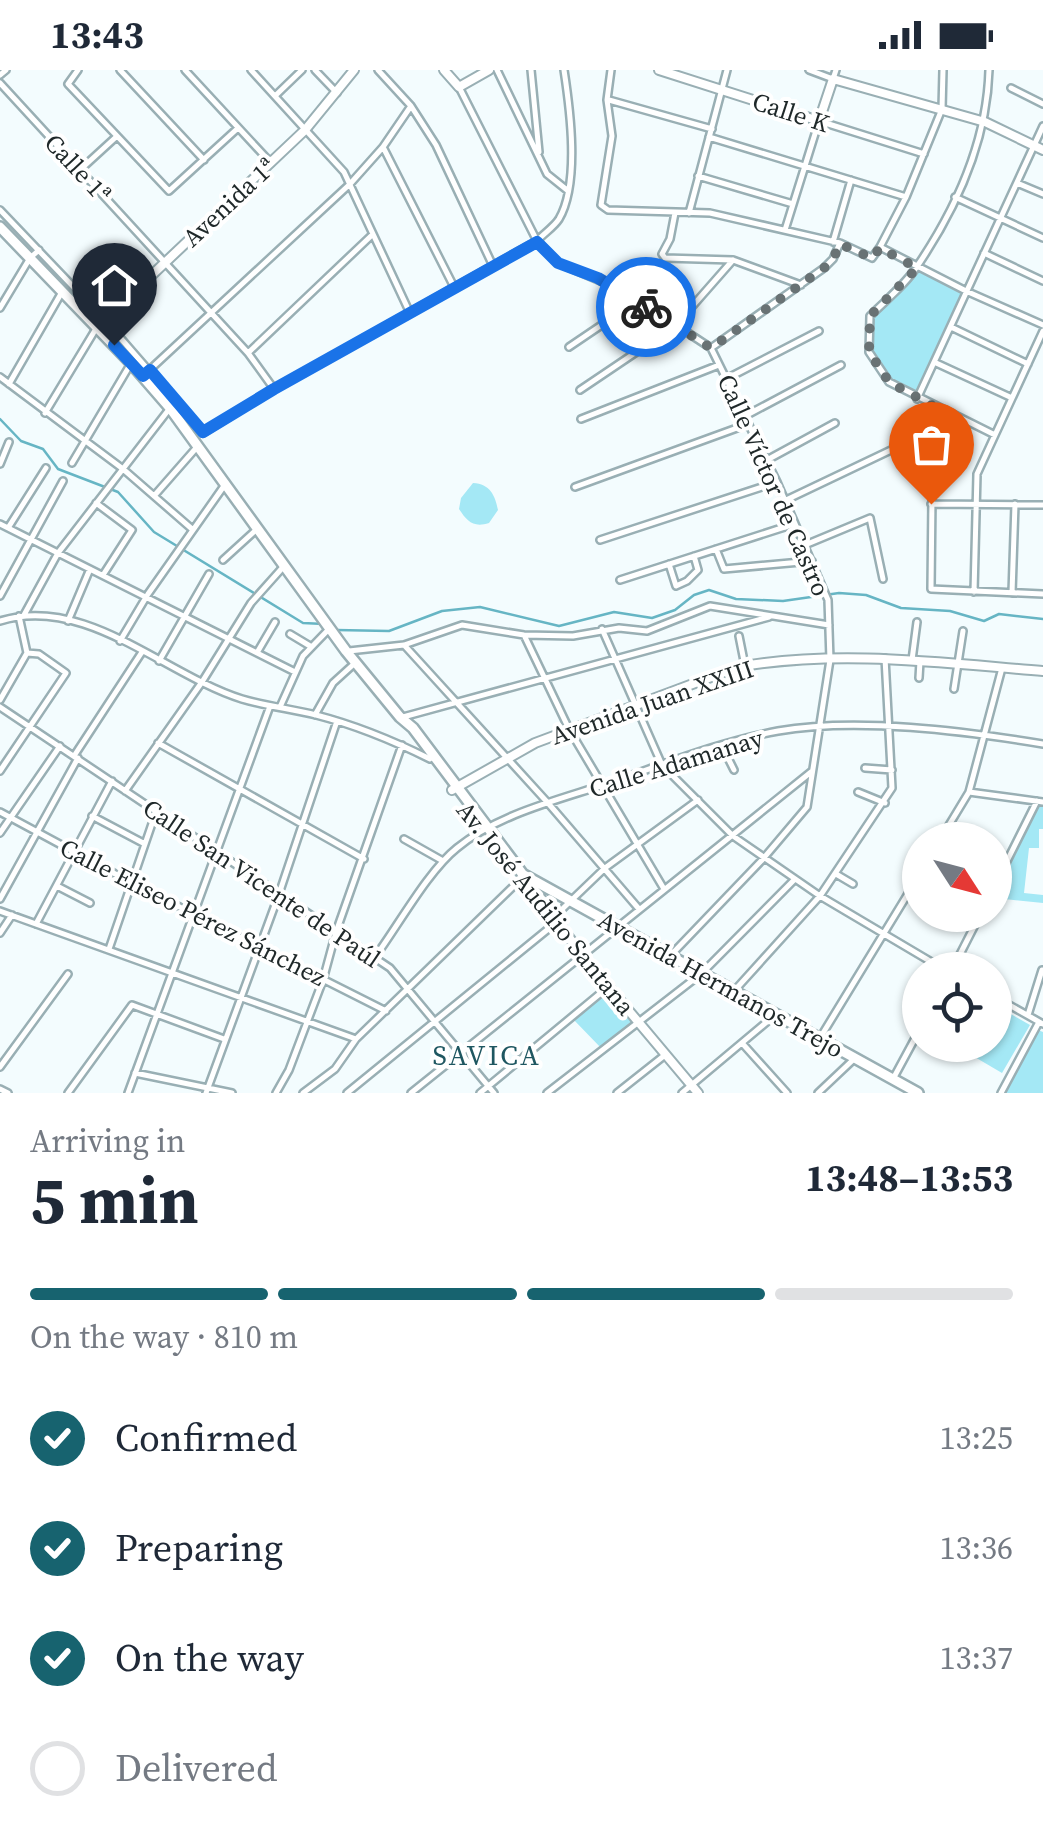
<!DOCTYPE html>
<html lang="en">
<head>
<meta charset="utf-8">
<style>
  :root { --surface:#fff; --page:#f2f2f3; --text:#1f2937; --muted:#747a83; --line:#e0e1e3; --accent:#17636f }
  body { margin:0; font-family:"Source Serif 4",serif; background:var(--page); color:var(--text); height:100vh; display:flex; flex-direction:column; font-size:38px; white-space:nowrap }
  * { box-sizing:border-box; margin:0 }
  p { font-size:32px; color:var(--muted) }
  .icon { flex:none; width:55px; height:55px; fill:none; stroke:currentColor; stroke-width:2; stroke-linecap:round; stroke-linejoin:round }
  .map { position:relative; height:1023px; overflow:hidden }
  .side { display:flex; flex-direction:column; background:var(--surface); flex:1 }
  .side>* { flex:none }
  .needle { width:65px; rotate:126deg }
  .buttons { position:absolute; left:902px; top:752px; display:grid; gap:20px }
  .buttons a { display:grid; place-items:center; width:110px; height:110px; border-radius:50%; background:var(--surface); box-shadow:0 2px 8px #0004; font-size:50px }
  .pin { position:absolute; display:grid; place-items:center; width:85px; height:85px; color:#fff; margin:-102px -42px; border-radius:50% 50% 50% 0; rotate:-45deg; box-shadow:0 0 10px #0007 }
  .pin .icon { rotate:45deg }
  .courier { position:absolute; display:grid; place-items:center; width:100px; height:100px; margin:-50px; border:8px solid #1a73e8; border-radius:50%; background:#fff; color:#222; box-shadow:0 2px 12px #0007 }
  .overview em { font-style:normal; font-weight:700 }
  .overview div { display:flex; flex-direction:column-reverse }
  .overview { display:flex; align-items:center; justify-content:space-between; height:170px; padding:0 30px }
  h1 { font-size:65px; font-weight:700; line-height:75px }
  .bar { display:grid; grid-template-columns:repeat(4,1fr); gap:15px 10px; align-content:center; height:120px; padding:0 30px }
  .bar i { height:12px; border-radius:8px; background:var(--line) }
  .bar .current { background:var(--accent) }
  .bar p { grid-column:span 4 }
  ol { padding:0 30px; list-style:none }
  li { display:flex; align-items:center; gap:30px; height:110px }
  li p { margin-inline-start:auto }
  li .icon { padding:10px; border-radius:50%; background:var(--accent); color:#fff; stroke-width:4 }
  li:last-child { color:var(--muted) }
  li i { width:55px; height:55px; border:5px solid var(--line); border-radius:50% }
  .status { display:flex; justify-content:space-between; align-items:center; height:70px; padding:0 50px; background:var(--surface); direction:ltr }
  .status svg { height:28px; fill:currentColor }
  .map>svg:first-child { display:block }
  .green { fill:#a4e8f5 }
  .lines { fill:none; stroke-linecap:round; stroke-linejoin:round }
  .stream { stroke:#66b5c4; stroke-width:2.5 }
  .street-casing { stroke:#99afb4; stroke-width:10 }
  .secondary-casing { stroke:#99afb4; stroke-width:12 }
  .primary-casing { stroke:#99afb4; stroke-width:14 }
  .street { stroke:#fff; stroke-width:5 }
  .secondary { stroke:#fff; stroke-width:8 }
  .primary { stroke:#fff; stroke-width:9 }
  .done { stroke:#697274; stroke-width:10; stroke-dasharray:0 18 }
  .route { stroke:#1a73e8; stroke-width:12 }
  .labels { text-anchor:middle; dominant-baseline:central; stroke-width:8; stroke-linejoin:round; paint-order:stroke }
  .street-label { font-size:25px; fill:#1f2829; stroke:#fff }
  .neighbourhood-label { font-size:28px; letter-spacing:2.5px; fill:#1f5761; stroke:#fff }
</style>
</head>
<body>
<div class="status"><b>13:43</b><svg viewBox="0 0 49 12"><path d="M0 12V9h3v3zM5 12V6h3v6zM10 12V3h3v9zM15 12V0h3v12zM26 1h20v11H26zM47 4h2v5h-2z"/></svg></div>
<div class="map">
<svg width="1043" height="1023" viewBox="0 0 1043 1023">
  <rect width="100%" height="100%" fill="#f3fcfe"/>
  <path class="green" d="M917 197 966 221 917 329C875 303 869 295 870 246Z
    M473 413C490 414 495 425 498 440L489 453C473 458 467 451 459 439L461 428Z
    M1038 734 1043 735V759H1039V778H1029L1024 823 1043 825V833L995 828V821Z
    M608 917 637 951 602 979 572 948Z
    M995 935 1030 955 1002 1003 956 976 995 975Z
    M1038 960 1043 962V1023H1006Z"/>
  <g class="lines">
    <path class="stream" d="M0 349 21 371 43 379 58 399 118 422 154 462 303 553 324 554
      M336 560 389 561 442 541 480 537 559 556 614 542 652 548 675 540 694 525 709 520 736 529 783 531 839 523 866 525 901 538 950 541 984 551 999 544 1043 549"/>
    <g class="street-casing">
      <path id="street" d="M78 0 68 14 169 121 238 58
        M120 0 204 90
        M185 0 271 93
        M251 0 344 102 409 241
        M315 0 337 23
        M378 0 411 36 436 75 493 196
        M497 0 547 104 567 120
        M531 0 539 82
        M611 0 607 30 612 66 601 135 608 140 710 143 840 173 872 188 880 177 966 221 1043 255
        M809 0 833 9 836 0
        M989 0C987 70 957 137 918 195 906 214 886 230 870 246L869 282 889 312 995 365
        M0 5 6 0
        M0 13 248 283 274 319
        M459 17 537 171 558 193 624 221 711 278 777 412 828 530 830 590 807 737 763 789 671 885
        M1011 18 1043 34
        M275 26 302 0
        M609 30 712 59
        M709 67 906 127
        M383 77 454 217
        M81 99 116 67
        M698 106 793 134
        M1017 113 1043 124
        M955 127 1043 168
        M0 140 104 249 203 363 274 319 537 171C543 164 554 157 559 149 580 113 570 39 564 0
        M675 143 670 169 662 184 665 188 733 190 801 215
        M689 143 727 0
        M785 160 819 51 924 84
        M833 172 851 110
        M880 177 906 127 942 39 943 0
        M984 183 1043 211
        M0 238 30 188 39 180
        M951 257 1028 294
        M569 277 637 231
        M711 278 824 198 833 189 839 175
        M248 283 372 165
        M934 292 1012 328
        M143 306 350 114 383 77 411 36
        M0 307 123 399 192 459
        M726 309 819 261
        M9 314 62 222
        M580 320 675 256 733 190
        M917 329 1043 56
        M933 335 931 519 1043 524
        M45 343 97 257
        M745 346 841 295
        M581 349 719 295
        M767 390 835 353
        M72 393 130 295
        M0 394 9 372
        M575 417 748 354
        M154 426 197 377
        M784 431 891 380
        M96 433 132 460 103 505
        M931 434 1043 435
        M0 454 295 602
        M8 458 46 398
        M600 470 777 412
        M805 475 870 448 883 509
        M716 479 724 499 812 491
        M223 490 257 459
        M669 494 676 516 687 511 698 500 694 486
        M620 510 794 454
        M974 522 977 404 1043 261
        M1012 523 1015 434
        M0 526 63 411
        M24 545 58 483 170 338
        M0 551C85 524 165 605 242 629 266 636 292 639 316 645 355 655 394 671 430 689
        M68 551 90 499
        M602 559 662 695 733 766 820 826 945 900
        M290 564 310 576
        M524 565 569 659 664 819
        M739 566 745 596
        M120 571 148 524 224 416
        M405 576 548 733 639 839
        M258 581 275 552
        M349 581 404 575 462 555 524 565 573 566 619 558 647 561 710 536 829 555
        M912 590 917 552
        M159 591 209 504
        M919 608 920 591
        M954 619 963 561
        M0 630 27 583 19 546
        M0 637 390 898 494 1023
        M280 637 303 586 329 559
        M315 645 333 613 355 593
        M403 647 769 547
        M158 673 364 789
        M722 676 734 700
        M74 686 142 582
        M865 698 892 700
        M0 701 66 603 39 584 27 583
        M125 721 202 612 251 533 284 496
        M858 722 885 733
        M969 722 1043 732
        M0 742 132 813 386 941
        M92 746 145 774
        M0 763 60 676
        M404 769 443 791
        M940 770 969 722 1002 598
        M836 804 853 814
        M995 815 1037 731
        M57 816 90 833
        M0 829 78 688
        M0 841 356 969
        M554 847 605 798 698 730
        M36 854 112 711
        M0 863 12 845
        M109 879 156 742
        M375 887C398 856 428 801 457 778 497 745 554 731 603 715 660 696 718 672 778 661 857 647 964 661 1043 674
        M952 900 980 845
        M735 920 820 826 892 718 885 588
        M995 927 1043 954
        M1028 945 1042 900
        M995 954 1006 934
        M820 968 920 804
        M742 973 787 1023
        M0 997 68 904
        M135 1003 232 1023
        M893 1009 920 959
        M0 1019 8 1023
        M68 1023 132 935 224 969
        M128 1023 270 636
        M206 1023 279 824 337 651
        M276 1023 289 1000 323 910 336 862 402 675
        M303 1023 335 999 356 969 524 806
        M347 1023 558 851
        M411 1023 811 702
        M480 1023 608 917
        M547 1023 702 903 794 810
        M617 1023 665 985
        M682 1023 775 945
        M818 1023 855 988
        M1001 1023 1039 952"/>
    </g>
    <g class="secondary-casing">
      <path id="secondary" d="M444 0 459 17 489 0
        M659 0 819 51 833 9 985 52 1043 80
        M97 257 305 60 354 0
        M452 720 535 673 738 597C838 579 943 593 1043 601
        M526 808 582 885 698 1023"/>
    </g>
    <g class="primary-casing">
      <path id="primary" d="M0 157 131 293 170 338 346 581 400 647 413 658 524 806
        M522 804 918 1023"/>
    </g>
    <use href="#street" class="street"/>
    <use href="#secondary" class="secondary"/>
    <use href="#primary" class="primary"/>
  </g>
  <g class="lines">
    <path class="done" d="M646 237 711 278 824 198 833 189 840 174 872 188 880 178 917 198 870 246 869 282 889 312 933 336 931 434"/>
    <path class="route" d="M114 275 143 306 150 300 203 362 274 319 537 172 558 193 598 208 646 237"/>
  </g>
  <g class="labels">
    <g class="street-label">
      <text transform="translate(791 42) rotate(18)">Calle K</text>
      <text transform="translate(78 98) rotate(47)">Calle 1ª</text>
      <text transform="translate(229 132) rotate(-43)">Avenida 1ª</text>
      <text transform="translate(774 415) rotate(66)">Calle Víctor de Castro</text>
      <text transform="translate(652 632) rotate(-19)">Avenida Juan XXIII</text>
      <text transform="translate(676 693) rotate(-17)">Calle Adamanay</text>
      <text transform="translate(262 813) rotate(34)">Calle San Vicente de Paúl</text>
      <text transform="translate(546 838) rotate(51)">Av. José Audilio Santana</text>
      <text transform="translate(193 842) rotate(27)">Calle Eliseo Pérez Sánchez</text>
      <text transform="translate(721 914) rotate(29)">Avenida Hermanos Trejo</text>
    </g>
    <g class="neighbourhood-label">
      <text x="487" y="985">SAVICA</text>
    </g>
  </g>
</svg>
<div class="buttons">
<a><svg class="needle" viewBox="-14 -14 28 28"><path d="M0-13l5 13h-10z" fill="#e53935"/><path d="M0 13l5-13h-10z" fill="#747a83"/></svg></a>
<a><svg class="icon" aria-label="locate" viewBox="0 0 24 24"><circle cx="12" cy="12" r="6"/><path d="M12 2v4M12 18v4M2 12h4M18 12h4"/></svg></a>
</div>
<div class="pin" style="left:931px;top:434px;background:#ea580c"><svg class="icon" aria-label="bag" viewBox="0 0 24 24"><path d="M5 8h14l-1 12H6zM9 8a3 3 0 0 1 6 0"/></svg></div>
<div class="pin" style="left:114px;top:275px;background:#1f2937"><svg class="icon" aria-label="home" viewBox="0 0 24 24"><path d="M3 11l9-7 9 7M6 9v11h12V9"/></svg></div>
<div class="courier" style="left:646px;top:237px"><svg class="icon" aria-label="bike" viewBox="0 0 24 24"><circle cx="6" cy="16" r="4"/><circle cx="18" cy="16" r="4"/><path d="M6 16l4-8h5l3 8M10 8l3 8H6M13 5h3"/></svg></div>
</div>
<section class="side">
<div class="overview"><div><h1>5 min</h1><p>Arriving in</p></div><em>13:48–13:53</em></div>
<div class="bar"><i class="current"></i><i class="current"></i><i class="current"></i><i></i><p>On the way · 810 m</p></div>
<ol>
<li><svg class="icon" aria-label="check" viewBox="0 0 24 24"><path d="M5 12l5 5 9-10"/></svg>Confirmed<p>13:25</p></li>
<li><svg class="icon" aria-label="check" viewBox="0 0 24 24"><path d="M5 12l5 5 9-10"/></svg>Preparing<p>13:36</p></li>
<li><svg class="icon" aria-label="check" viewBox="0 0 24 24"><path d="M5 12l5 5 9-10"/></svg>On the way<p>13:37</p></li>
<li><i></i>Delivered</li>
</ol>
</section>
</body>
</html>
